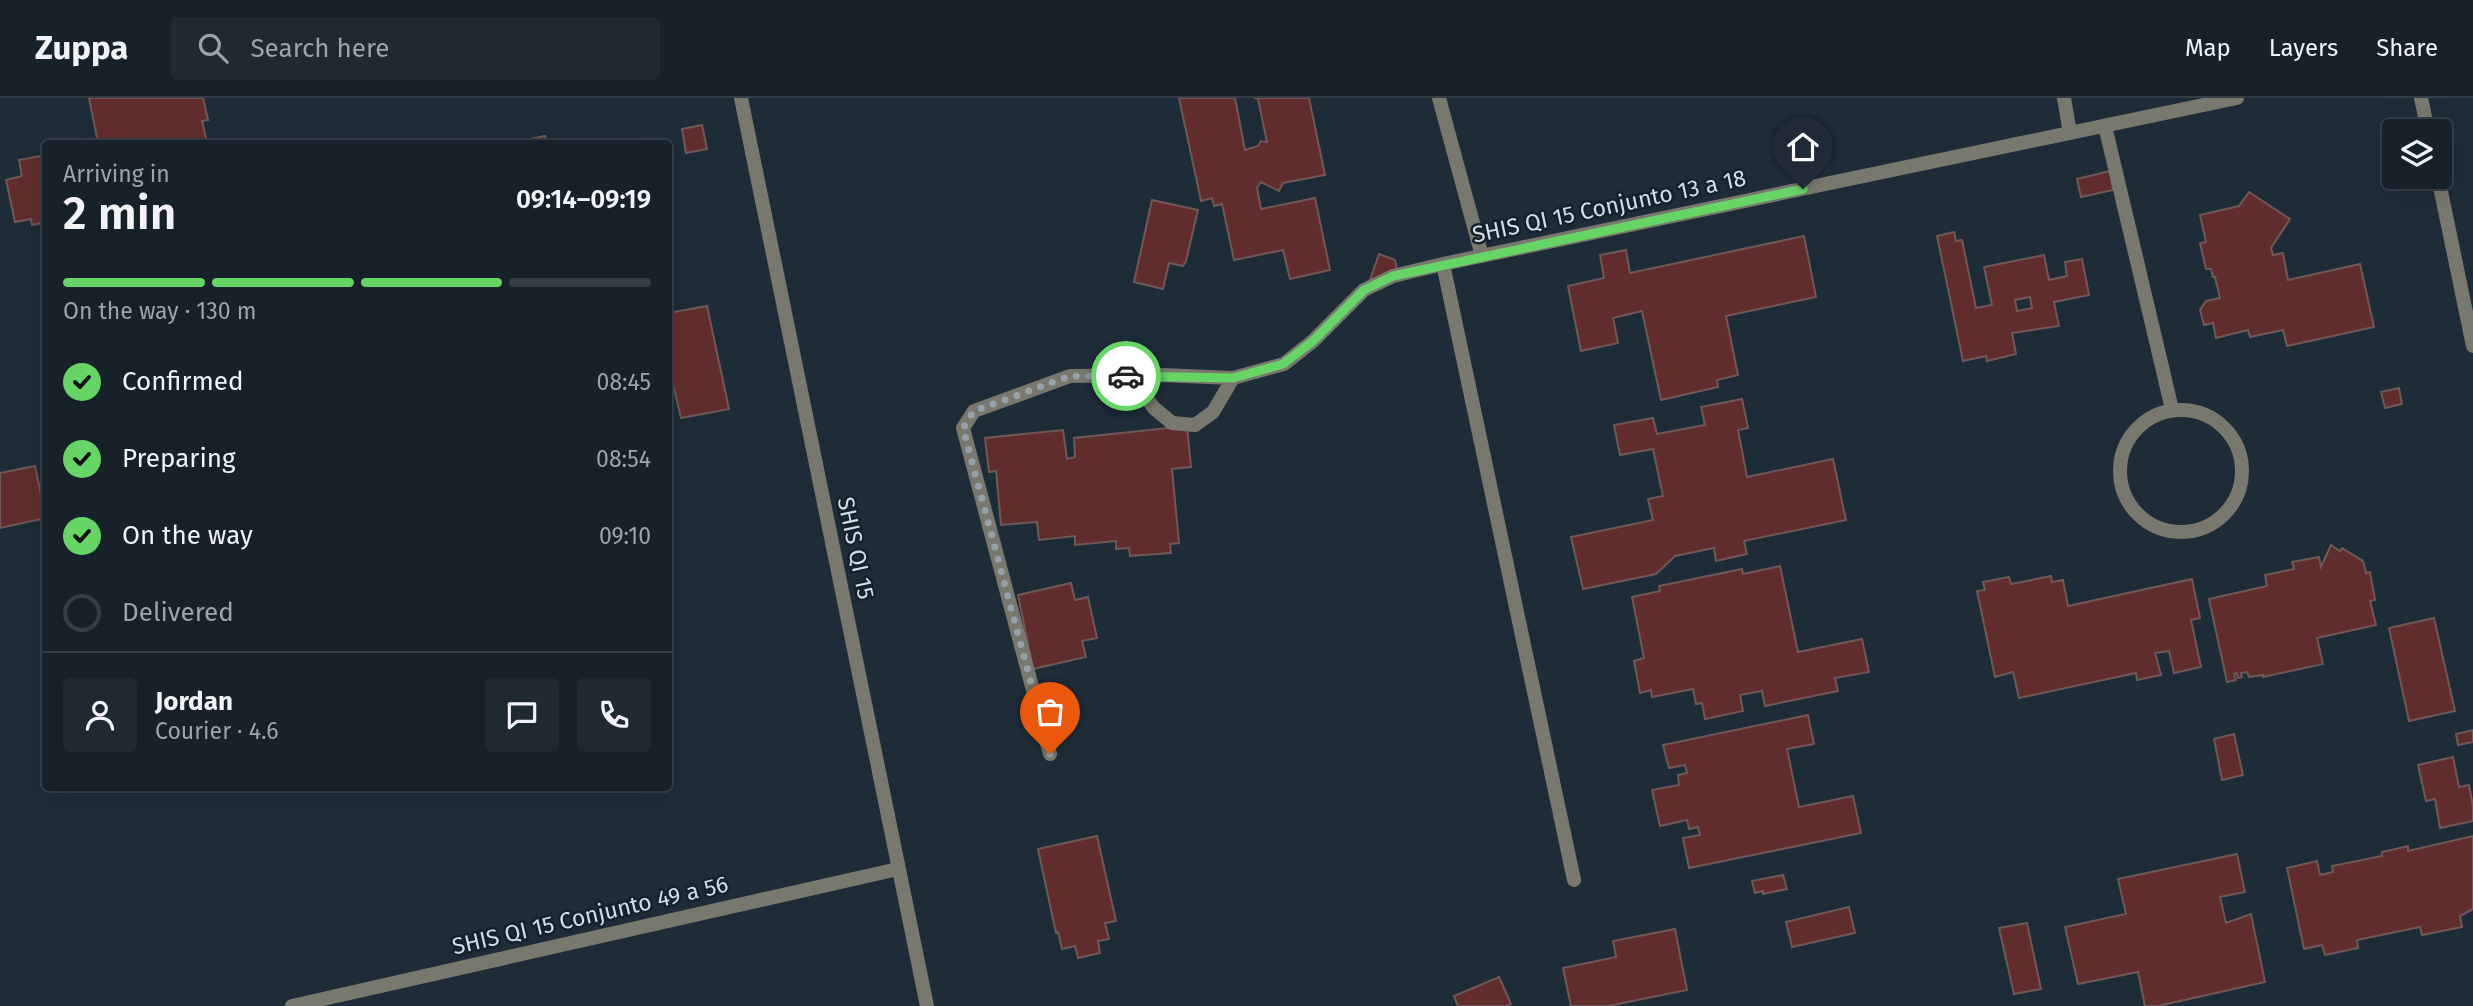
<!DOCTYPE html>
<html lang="en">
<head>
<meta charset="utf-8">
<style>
  :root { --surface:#16212a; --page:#1f2932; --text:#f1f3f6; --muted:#9ea3a8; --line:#353e47; --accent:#67d466 }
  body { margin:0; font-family:"Fira Sans",sans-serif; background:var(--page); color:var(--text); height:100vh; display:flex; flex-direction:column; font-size:26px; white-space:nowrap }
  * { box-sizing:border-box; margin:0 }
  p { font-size:23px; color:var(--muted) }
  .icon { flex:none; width:38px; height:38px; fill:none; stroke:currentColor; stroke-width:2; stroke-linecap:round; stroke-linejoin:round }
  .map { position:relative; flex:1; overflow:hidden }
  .sheet { position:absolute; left:42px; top:42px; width:630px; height:651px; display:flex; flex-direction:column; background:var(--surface); border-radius:7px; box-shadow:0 7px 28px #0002,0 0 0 2px var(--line) }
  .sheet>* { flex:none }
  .tools { position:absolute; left:2382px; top:21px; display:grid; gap:14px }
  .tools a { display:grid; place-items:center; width:70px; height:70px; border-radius:7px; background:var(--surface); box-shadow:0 7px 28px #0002,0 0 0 2px var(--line); font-size:35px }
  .pin { position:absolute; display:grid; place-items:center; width:60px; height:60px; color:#fff; margin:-72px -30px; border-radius:50% 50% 50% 0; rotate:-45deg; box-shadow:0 0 7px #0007 }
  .pin .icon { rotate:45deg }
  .courier { position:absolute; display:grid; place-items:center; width:70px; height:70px; margin:-35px; border:5px solid #67d466; border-radius:50%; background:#fff; color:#222; box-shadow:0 2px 9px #0007 }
  .head em { font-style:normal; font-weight:600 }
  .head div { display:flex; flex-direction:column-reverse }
  .head { display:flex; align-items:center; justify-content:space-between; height:119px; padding:0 21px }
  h1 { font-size:46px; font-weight:600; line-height:52px }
  .bar { display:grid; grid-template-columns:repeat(4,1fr); gap:10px 7px; align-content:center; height:84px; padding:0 21px }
  .bar i { height:9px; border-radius:5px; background:var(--line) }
  .bar .selected { background:var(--accent) }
  .bar p { grid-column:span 4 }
  .line { display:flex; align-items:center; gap:18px; padding:0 21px; border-top:2px solid var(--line) }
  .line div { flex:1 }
  .round { display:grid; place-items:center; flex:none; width:74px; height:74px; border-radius:7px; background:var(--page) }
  ol { padding:0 21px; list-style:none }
  li { display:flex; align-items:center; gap:21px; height:77px }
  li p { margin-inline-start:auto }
  li .icon { padding:7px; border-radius:50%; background:var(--accent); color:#111; stroke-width:4 }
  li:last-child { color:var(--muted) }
  li i { width:38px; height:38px; border:4px solid var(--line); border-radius:50% }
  header { display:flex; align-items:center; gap:42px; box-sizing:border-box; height:98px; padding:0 35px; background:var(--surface); border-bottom:2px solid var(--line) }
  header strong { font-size:33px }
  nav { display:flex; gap:38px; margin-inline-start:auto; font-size:24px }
  .search { width:490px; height:63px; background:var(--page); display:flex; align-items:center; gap:18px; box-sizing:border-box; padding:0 24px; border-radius:7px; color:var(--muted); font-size:26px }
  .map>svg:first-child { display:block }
  .building { fill:#612d2c; stroke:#6f5857; stroke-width:2; fill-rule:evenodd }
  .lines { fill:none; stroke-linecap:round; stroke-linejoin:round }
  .service { stroke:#79786f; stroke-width:14 }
  .minor { stroke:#79786f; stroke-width:14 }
  .tertiary { stroke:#79786f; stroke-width:14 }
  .done { stroke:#95a0a9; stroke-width:7; stroke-dasharray:0 12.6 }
  .route { stroke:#67d466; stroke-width:9 }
  .labels { text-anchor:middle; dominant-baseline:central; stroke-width:5; stroke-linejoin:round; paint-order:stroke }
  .street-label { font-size:23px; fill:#d5dee6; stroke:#14222e }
</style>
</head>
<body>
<header>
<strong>Zuppa</strong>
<div class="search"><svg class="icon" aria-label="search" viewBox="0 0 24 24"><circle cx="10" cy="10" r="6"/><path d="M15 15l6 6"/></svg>Search here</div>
<nav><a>Map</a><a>Layers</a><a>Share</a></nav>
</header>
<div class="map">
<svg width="2473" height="908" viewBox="0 0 2473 908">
  <rect width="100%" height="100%" fill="#1e2c38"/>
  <path class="building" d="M89 0H203L208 22 202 23 207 44 98 45Z
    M1179 0H1235L1245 52 1258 48 1261 43 1267 44 1258 1 1254 0H1309L1325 77 1283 85 1279 93 1261 84 1257 90 1261 111 1315 100 1330 172 1290 181 1283 152 1234 162 1222 106 1214 108 1212 100 1201 103Z
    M702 27 707 51 686 55 682 31Z
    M545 38 547 46H507Z
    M46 57V124L32 127 31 121 15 124 6 82 22 78 19 62Z
    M2110 73 2113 92 2081 99 2077 81Z
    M2249 94 2290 121 2271 150 2273 157 2283 155 2288 182 2360 166 2374 229 2287 248 2283 232 2250 239 2248 232 2216 240 2213 225 2204 227 2200 212 2206 203 2220 200 2215 179H2213L2211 171H2206L2200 145 2206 144 2200 117 2239 108Z
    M1152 102 1198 112 1186 163 1183 168 1169 165 1163 191 1134 184Z
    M1954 134 1956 143 1962 142 1976 210 1992 207 1984 169 2044 157 2049 182 2067 178 2065 164 2082 161 2089 197 2054 204 2059 228 2012 235 2016 256 1987 263 1986 258 1963 263 1937 138ZM2030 199 2032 210 2017 213 2015 202Z
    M1804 138 1816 199 1726 218 1738 277 1717 282 1718 289 1661 302 1642 213 1613 220 1618 245 1581 253 1568 188 1604 180 1600 157 1626 152 1630 175Z
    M1379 156 1395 162 1398 176 1370 182Z
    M707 208 729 311 681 320 668 264V215Z
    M2399 290 2402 306 2385 310 2381 294Z
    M1742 301 1748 330 1738 332 1747 379 1833 361 1846 422 1744 443 1747 456 1716 463 1714 450 1675 458 1656 476 1583 491 1571 439 1653 422 1648 401 1663 398 1653 351 1620 357 1614 327 1653 320 1657 336 1705 327 1701 309Z
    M1187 328 1191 369 1172 371 1179 445 1170 446 1171 455 1130 458 1129 450 1116 451V443L1075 447V438L1039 442 1037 424 1001 427 996 373 989 374 985 340 1063 332 1067 361 1075 359 1074 340Z
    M35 368 46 420 0 430V375Z
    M2331 447 2340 453 2342 450 2363 463 2366 475 2370 474 2375 502 2370 503 2376 527 2317 540 2323 566 2263 579V577L2249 579 2247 574 2241 575 2242 579 2238 580 2237 575 2234 576 2236 582 2227 584 2209 501 2267 488 2265 477 2294 471 2292 464 2319 459 2321 469Z
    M1780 468 1798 554 1862 541 1869 574 1835 580 1838 593 1765 608 1762 593 1740 597 1743 613 1705 621 1702 605 1696 606 1693 591 1652 599 1651 592 1640 595 1634 563 1644 560 1632 499 1660 493 1659 488 1742 471 1743 476Z
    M2051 478 2052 484 2063 482 2068 508 2192 481 2200 520 2191 522 2201 569 2174 575 2169 553 2155 555 2161 577 2137 582 2136 575 2019 600 2013 574 1995 579 1977 493 1985 492 1983 484 2009 479 2011 486Z
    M1071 485 1075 502 1088 499 1097 540 1082 543 1086 559 1033 571 1018 497Z
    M2434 520 2455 613 2409 623 2389 530Z
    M1808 617 1814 646 1787 651 1799 709 1853 698 1861 735 1689 770 1683 740 1700 737 1698 729 1689 731 1687 722 1660 728 1652 692 1679 687 1678 677 1687 675 1685 667 1669 670 1663 647Z
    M2473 632V644L2458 647 2456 636Z
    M2234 636 2243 677 2222 682 2214 641Z
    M2453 659 2459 689 2469 687 2473 708V723L2440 730 2435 701 2426 703 2418 667Z
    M1097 738 1116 823 1105 825 1109 841 1098 843 1100 855 1078 860 1075 848 1062 851 1058 834 1056 835 1038 751Z
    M2473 738V811L2460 818 2462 829 2422 837 2420 829 2357 842 2358 850 2325 857 2322 847 2304 851 2287 770 2317 763 2320 777 2333 774 2332 768 2382 758V754L2408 748V753Z
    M2237 756 2245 794 2220 799 2226 825 2251 816 2265 884 2158 908H2145L2138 874 2078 886 2065 829 2126 816 2118 781Z
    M1783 777 1787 791 1763 796V793L1755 795 1752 783Z
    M1849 809 1855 835 1792 849 1786 824Z
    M2027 825 2041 891 2014 896 1999 830Z
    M1675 831 1687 892 1608 908H1571L1563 870 1616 859 1613 843Z
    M1499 879 1511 906 1506 908H1458L1454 898Z"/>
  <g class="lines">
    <path class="service" d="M2064 0 2070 35"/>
    <path class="minor" d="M1439 0 1482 158
      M2105 28 2172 311
      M1443 166 2237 0
      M1129 278 1154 310 1172 325 1195 327 1213 314 1233 280
      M2120 373a61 61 0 1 1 122 0a61 61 0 1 1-122 0Z
      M1050 656 963 330 974 313 1070 278 1161 277 1233 280 1284 266 1313 243 1364 192 1393 178 1443 166 1574 782
      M292 908 898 771"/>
    <path class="tertiary" d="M741 0 927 908
      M2421 0 2428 33
      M2438 79 2473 248"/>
  </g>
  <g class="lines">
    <path class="done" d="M1050 656 963 330 974 313 1070 278H1126"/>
    <path class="route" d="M1126 278 1233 280 1283 266 1313 243 1364 192 1393 178 1803 91"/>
  </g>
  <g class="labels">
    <g class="street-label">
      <text transform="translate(1609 108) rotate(-12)">SHIS QI 15 Conjunto 13 a 18</text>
      <text transform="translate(856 450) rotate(78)">SHIS QI 15</text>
      <text transform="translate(590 817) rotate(-13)">SHIS QI 15 Conjunto 49 a 56</text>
    </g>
  </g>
</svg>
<div class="tools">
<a><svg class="icon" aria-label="layers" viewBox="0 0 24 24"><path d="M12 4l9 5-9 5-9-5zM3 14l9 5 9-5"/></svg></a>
</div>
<div class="pin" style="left:1050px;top:656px;background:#ea580c"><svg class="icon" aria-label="bag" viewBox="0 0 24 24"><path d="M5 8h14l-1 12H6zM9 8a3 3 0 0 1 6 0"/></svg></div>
<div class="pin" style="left:1803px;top:91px;background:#1f2937"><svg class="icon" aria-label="home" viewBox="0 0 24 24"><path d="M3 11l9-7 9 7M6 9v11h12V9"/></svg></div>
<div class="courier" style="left:1126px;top:278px"><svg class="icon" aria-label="car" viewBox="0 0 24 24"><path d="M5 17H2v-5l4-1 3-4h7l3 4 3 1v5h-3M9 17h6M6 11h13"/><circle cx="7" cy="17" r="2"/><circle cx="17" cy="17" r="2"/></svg></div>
<section class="sheet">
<div class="head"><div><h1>2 min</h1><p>Arriving in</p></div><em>09:14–09:19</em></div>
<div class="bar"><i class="selected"></i><i class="selected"></i><i class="selected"></i><i></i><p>On the way · 130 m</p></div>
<ol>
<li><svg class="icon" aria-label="check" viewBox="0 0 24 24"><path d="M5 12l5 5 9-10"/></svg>Confirmed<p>08:45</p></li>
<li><svg class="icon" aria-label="check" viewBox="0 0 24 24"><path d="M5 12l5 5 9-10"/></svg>Preparing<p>08:54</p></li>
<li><svg class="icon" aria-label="check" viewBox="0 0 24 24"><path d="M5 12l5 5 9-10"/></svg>On the way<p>09:10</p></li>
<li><i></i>Delivered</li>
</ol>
<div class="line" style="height:126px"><a class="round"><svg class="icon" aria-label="person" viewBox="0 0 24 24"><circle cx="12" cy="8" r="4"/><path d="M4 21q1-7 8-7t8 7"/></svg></a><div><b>Jordan</b><p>Courier · 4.6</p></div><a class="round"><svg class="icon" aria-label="chat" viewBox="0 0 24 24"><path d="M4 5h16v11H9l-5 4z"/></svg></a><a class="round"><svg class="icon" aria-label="phone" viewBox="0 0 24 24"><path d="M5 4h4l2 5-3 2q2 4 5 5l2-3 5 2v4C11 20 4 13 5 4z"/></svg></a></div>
</section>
</div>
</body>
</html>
